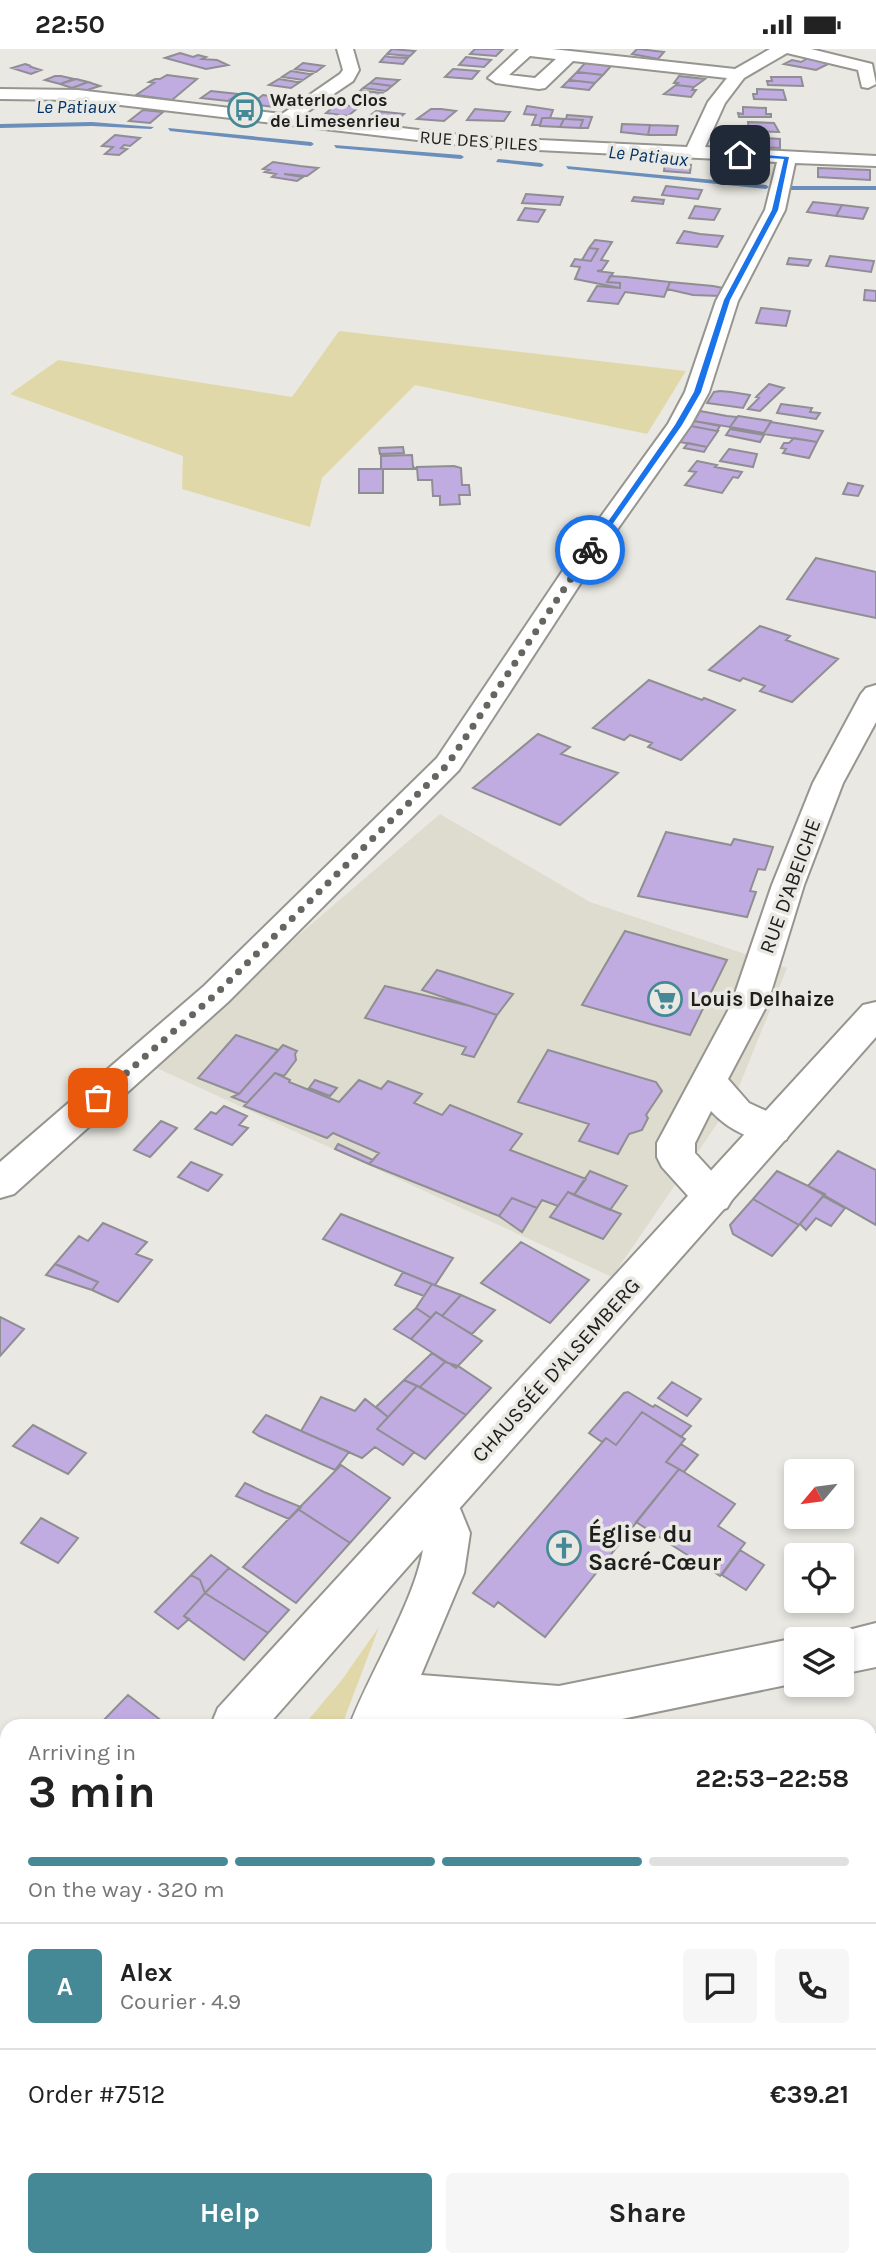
<!DOCTYPE html>
<html lang="en">
<head>
<meta charset="utf-8">
<style>
  :root { --surface:#fff; --page:#f6f6f6; --text:#222; --muted:#767676; --line:#e0e0e0; --accent:#448995 }
  body { margin:0; font-family:Karla,sans-serif; background:var(--page); color:var(--text); height:100vh; display:flex; flex-direction:column; font-size:26px; white-space:nowrap }
  * { box-sizing:border-box; margin:0 }
  p { font-size:23px; color:var(--muted) }
  .icon { flex:none; width:38px; height:38px; fill:none; stroke:currentColor; stroke-width:2; stroke-linecap:round; stroke-linejoin:round }
  .map { position:relative; flex:1; overflow:hidden }
  .drawer { position:absolute; left:0px; top:1670px; width:877px; height:548px; display:flex; flex-direction:column; background:var(--surface); border-radius:21px 21px 0 0; box-shadow:0 4px 10px #0003 }
  .drawer>* { flex:none }
  .needle { width:46px; rotate:241deg }
  .fabs { position:absolute; left:784px; top:1410px; display:grid; gap:14px }
  .fabs a { display:grid; place-items:center; width:70px; height:70px; border-radius:7px; background:var(--surface); box-shadow:0 4px 10px #0003; font-size:35px }
  .pin { position:absolute; display:grid; place-items:center; width:60px; height:60px; color:#fff; margin:-30px; border-radius:14px; box-shadow:0 4px 10px #0006 }
  .courier { position:absolute; display:grid; place-items:center; width:70px; height:70px; margin:-35px; border:5px solid #1a73e8; border-radius:50%; background:#fff; color:#222; box-shadow:0 2px 9px #0007 }
  .headline em { font-style:normal; font-weight:700 }
  .headline div { display:flex; flex-direction:column-reverse }
  .headline { display:flex; align-items:center; justify-content:space-between; height:119px; padding:0 28px }
  h1 { font-size:46px; font-weight:700; line-height:52px }
  .bar { display:grid; grid-template-columns:repeat(4,1fr); gap:10px 7px; align-content:center; height:84px; padding:0 28px }
  .bar i { height:9px; border-radius:5px; background:var(--line) }
  .bar .current { background:var(--accent) }
  .bar p { grid-column:span 4 }
  .line { display:flex; align-items:center; gap:18px; padding:0 28px; border-top:2px solid var(--line) }
  .line div { flex:1 }
  .round { display:grid; place-items:center; flex:none; width:74px; height:74px; border-radius:7px; background:var(--page) }
  .action { display:flex; gap:14px; margin-top:auto; padding:14px 28px }
  .action a { flex:1; height:80px; border-radius:7px; background:var(--accent); color:#fff; font-size:28px; font-weight:700; line-height:80px; text-align:center }
  .action a+a { background:var(--page); color:var(--text) }
  .status { display:flex; justify-content:space-between; align-items:center; height:49px; padding:0 35px; background:var(--surface); direction:ltr }
  .status svg { height:19px; fill:currentColor }
  .map>svg:first-child { display:block }
  .built { fill:#dedccf }
  .green { fill:#e1d8a9 }
  .lines { fill:none; stroke-linecap:round; stroke-linejoin:round }
  .stream { fill:#6b8eba; fill-rule:evenodd }
  .building { fill:#c1ace1; stroke:#8f8e93; stroke-width:2 }
  .minor-casing { stroke:#969590; stroke-width:4 }
  .major-casing { stroke:#969590; stroke-width:4 }
  .minor { fill:#fff; fill-rule:evenodd }
  .major { fill:#fff; fill-rule:evenodd }
  .route { fill:#1a73e8 }
  .done { stroke:#656561; stroke-width:7; stroke-dasharray:0 12.6 }
  .labels { text-anchor:middle; dominant-baseline:central; stroke-width:7; stroke-linejoin:round; paint-order:stroke }
  .far-poi-label { font-size:18px; font-weight:bold; fill:#1e1e1c; stroke:#e9e8e2; text-anchor:start }
  .far-street-label { font-size:18px; fill:#1e1e1c; stroke:#e9e8e2 }
  .far-water-label { font-size:19px; font-style:italic; fill:#003167; stroke:#e9e8e2 }
  .street-label { font-size:21px; fill:#1e1e1c; stroke:#e9e8e2 }
  .poi-label { font-size:21px; font-weight:bold; fill:#1e1e1c; stroke:#e9e8e2; text-anchor:start }
  .near-poi-label { font-size:24px; font-weight:bold; fill:#1e1e1c; stroke:#e9e8e2; text-anchor:start }
</style>
</head>
<body>
<div class="status"><b>22:50</b><svg viewBox="0 0 49 12"><path d="M0 12V9h3v3zM5 12V6h3v6zM10 12V3h3v9zM15 12V0h3v12zM26 1h20v11H26zM47 4h2v5h-2z"/></svg></div>
<div class="map">
<svg width="876" height="2217" viewBox="0 0 876 2217">
  <rect width="100%" height="100%" fill="#e9e8e2"/>
  <path class="built" d="M440 765 590 853 787 919 734 1050 612 1228 148 1015Z"/>
  <path class="green" d="M339 282 686 322 647 385 415 336 322 429 310 478 182 440 183 407 10 345 58 311 292 348Z
    M379 1578 342 1676H304L341 1632Z
    M7 2036V2210H143L140 2217H0V2044Z"/>
  <g class="lines">
    <path class="stream" d="M92 73 154 78 151 80 92 77 0 79V75Z
      M168 79 311 93 314 95 311 97 170 82Z
      M334 96 461 106 464 108 461 110 336 99Z
      M498 110 541 114 544 116 541 118 496 113Z
      M566 117 766 136 769 138 766 140 568 120Z
      M876 137V141H788L785 139 788 137Z"/>
  </g>
  <path class="building" d="M392 0 415 2 410 7 387 5Z
    M475 0H503L496 7 470 5Z
    M637 0H639L664 3 658 10 632 5Z
    M180 4 193 8 198 6 206 8 202 10 217 11 228 16 206 20 165 9Z
    M385 7 390 8 408 9 403 15 380 13Z
    M466 8 491 11 484 18 459 16Z
    M810 8 832 13 816 21 784 15 792 11 801 13Z
    M303 14 324 17 316 23 295 20Z
    M585 14 611 17 603 26 577 23Z
    M25 15 31 17H28L41 21 31 25 12 19Z
    M453 20 479 22 472 30 445 28Z
    M291 22 309 25H312L303 31 282 28Z
    M577 23 603 26 595 34 569 31Z
    M167 26 197 30 172 51 136 46 154 34 149 33 155 30H160Z
    M55 27H61L74 30 60 35 45 31Z
    M679 27 705 30 694 38 676 36 678 34H674Z
    M771 28H801L803 37 768 36 767 32H772Z
    M376 29 398 31H399L392 37 370 34Z
    M76 30 88 33 72 39 60 35Z
    M279 30 297 33H300L291 39 269 36Z
    M569 31 595 34 589 41 562 38Z
    M88 33 100 37 84 42 72 39Z
    M370 34 392 37 386 42 363 39Z
    M676 36 694 38 692 41H696L691 48 664 45Z
    M757 40 783 41 786 51 754 50 753 45H757Z
    M361 41 365 42 383 44 377 50 354 47Z
    M211 42 238 45 228 52 201 49Z
    M263 46 285 49 274 58 251 55Z
    M337 55 359 58 348 67 326 64Z
    M527 57 553 61 550 69H542L540 76H532L536 66 524 65Z
    M743 58 766 59V65H771V68H739L738 64 743 65Z
    M431 60H441L456 62 444 72 417 70Z
    M475 60 508 63H510L504 72 467 71Z
    M143 61 163 63 150 74 129 72Z
    M376 62 404 65 395 73 367 69Z
    M567 66 592 68 588 79H580L583 71 566 70Z
    M542 69H550L564 70 560 78 540 77Z
    M564 70H566L583 71 580 79 560 78Z
    M748 73 774 74 779 83 749 82Z
    M622 75 650 76 648 86 621 83Z
    M650 76 678 77 676 86H648Z
    M115 86 140 89 130 97 124 96 121 99 127 100 119 106 105 105 113 98 102 97Z
    M720 86 780 90V99L727 97 719 95Z
    M273 113 300 117 318 119 307 127 284 125 303 128 297 132 272 128 276 125 265 123 269 121 263 120Z
    M665 113 691 116 690 124 664 122Z
    M720 116 752 117V130L719 128Z
    M818 119 870 121V131L818 128Z
    M666 137 702 141 698 150 662 146Z
    M526 145 563 148 560 156 522 154Z
    M634 148 664 151 663 155 632 152Z
    M813 153 842 156 836 167 807 163Z
    M842 156 868 159 863 170 836 167Z
    M695 157 720 160 714 171 689 169Z
    M525 159 545 161 538 173 518 171Z
    M684 182 700 185 723 187 717 198 677 194Z
    M595 191 612 193 601 211 608 212 602 221 597 222 613 224 607 233 620 234V239L575 230 580 218 571 217 575 210 591 212 598 200 589 199Z
    M589 199 598 200 591 212 582 211Z
    M830 207 874 212 871 223 826 217Z
    M789 209 811 211 808 217 787 215Z
    M610 227 626 228 670 233 664 248 625 243 618 255 588 252 597 237 620 239V234L607 233Z
    M670 233 713 237 723 239 720 247 693 246 667 240Z
    M865 241 876 242V252L864 251Z
    M761 259 790 262 786 277 756 274Z
    M769 335 784 339 760 362 748 360 759 349 756 348Z
    M720 342 731 343 750 346 743 359 707 354 714 343Z
    M781 355 812 359 810 363 820 364 816 370 777 364Z
    M700 362 727 367 737 368 730 378 694 372Z
    M738 367 771 372 764 384 730 378Z
    M694 372 720 377 717 382 691 377Z
    M771 373 801 378 823 382 817 393 763 385Z
    M691 377 717 382H718L707 398 680 393Z
    M730 380 764 386 760 393 726 386Z
    M794 389 817 393 809 409 783 404 786 400 781 399 784 394H789Z
    M688 394 707 398 704 403 684 399Z
    M403 398 404 404 380 405 379 399Z
    M729 400 757 405 753 418 720 412Z
    M412 406 413 418 417 420H383V444H359V420H381V407Z
    M697 412 717 416 715 418 742 423 738 429 733 428 722 444 685 436 696 423 689 422Z
    M454 417 461 419 462 436H469L470 446H459L460 455 440 456V447H433L432 431H418L417 418Z
    M848 434 863 437 858 447 843 445Z
    M816 509 876 523V569L787 550Z
    M760 577 790 587 786 591 838 610 792 653 760 642 765 637 743 629 740 632 709 621Z
    M649 631 702 651 704 649 735 661 681 711 648 698 652 694 630 686 624 691 593 679Z
    M538 685 570 698 561 705 618 724 560 776 473 739Z
    M666 783 731 796 734 790 773 798 765 821 758 820 750 842 756 843 747 868 638 847Z
    M625 882 727 911 690 986 582 956Z
    M437 921 460 928 513 945 497 966 422 941Z
    M385 937 470 957 497 966 474 1008 462 1005 466 998 365 969Z
    M236 986 278 1001 239 1045 198 1029Z
    M283 996 297 1002 295 1005 296 1011 284 1027 275 1024 247 1054 232 1048 239 1045Z
    M548 1001 656 1033 662 1042 646 1066 648 1069 642 1081 629 1085 618 1105 579 1092 589 1075 518 1053Z
    M275 1024 290 1031 289 1033 339 1053 359 1031 381 1040 388 1032 422 1045 414 1054 442 1066 450 1056 522 1085 510 1101 586 1130 574 1146 568 1143 558 1157 542 1151 537 1159 512 1149 499 1167 369 1115 379 1104 333 1084 327 1089 244 1057Z
    M315 1031 337 1039 330 1047 309 1039Z
    M224 1057 247 1067 239 1076 248 1079 232 1096 195 1080 211 1063 216 1065Z
    M161 1072 177 1079 150 1108 134 1101Z
    M338 1095 373 1111 369 1115 335 1100Z
    M838 1102 876 1121V1176L808 1137Z
    M191 1113 222 1126 208 1142 178 1128Z
    M590 1122 627 1137 610 1161 574 1146Z
    M777 1122 825 1145 799 1176 753 1150Z
    M568 1143 621 1165 603 1190 550 1168Z
    M823 1147 845 1159 831 1177 816 1169 806 1181 800 1175Z
    M512 1149 537 1159 522 1183 499 1167Z
    M753 1150 799 1176 772 1207 733 1185 730 1176Z
    M341 1165 453 1209 435 1236 432 1235 323 1190Z
    M103 1174 147 1193 136 1205 152 1211 118 1253 92 1241 98 1233 55 1215 79 1187 88 1192Z
    M521 1193 589 1231 550 1274 481 1234Z
    M55 1215 71 1221 98 1233 92 1241 46 1226Z
    M403 1223 432 1235 424 1247 395 1236Z
    M432 1235 461 1246 442 1267 436 1263 431 1269 416 1259Z
    M461 1246 495 1261 472 1285 442 1267Z
    M416 1259 431 1269 411 1290 394 1280Z
    M436 1263 482 1292 456 1319 411 1290Z
    M0 1268 24 1280 0 1307Z
    M432 1304 445 1313 420 1338 404 1331Z
    M445 1313 458 1317 491 1339 466 1366 420 1338Z
    M404 1331 417 1337 388 1368 376 1358Z
    M672 1333 701 1350 687 1367 658 1349Z
    M417 1337 466 1366 425 1410 377 1380Z
    M628 1343 653 1358 655 1356 691 1377 681 1388 642 1363 616 1396 606 1389 602 1393 589 1384 624 1344Z
    M321 1348 355 1362 365 1350 388 1368 377 1380 414 1403 403 1416 375 1398 362 1409 301 1382Z
    M642 1363 685 1390 666 1413 679 1420 545 1588 498 1553 494 1558 473 1544 606 1389 616 1396Z
    M266 1366 301 1382 349 1403 335 1421 259 1387 253 1383Z
    M33 1376 86 1404 68 1425 13 1397Z
    M681 1395 698 1406 684 1423 666 1413Z
    M341 1416 390 1449 350 1494 298 1460Z
    M679 1420 735 1455 718 1477 745 1494 720 1527 636 1473Z
    M245 1434 264 1443 301 1458 289 1470 236 1447Z
    M298 1460 350 1494 296 1554 243 1518Z
    M41 1469 78 1489 58 1514 21 1494Z
    M740 1501 764 1516 746 1541 722 1526Z
    M211 1506 229 1519 205 1544 200 1531 191 1526Z
    M229 1519 289 1561 268 1584 205 1544Z
    M191 1526 200 1531 205 1544 184 1567 189 1570 178 1580 155 1563Z
    M205 1544 268 1584 244 1611 184 1567Z
    M128 1646 167 1676H99Z
    M876 1684V1733L870 1717V1685Z
    M7 1715V1776L0 1770V1722Z
    M870 2196 876 2199V2217H860L861 2210H870Z"/>
  <g class="lines">
    <g class="minor-casing">
      <path id="minor" d="M337 0H353L359 21 353 32 301 67 477 88 687 98 708 53 727 29 573 12 545 39 539 40 496 34 488 29 519 0H552L735 20 770 0H811L872 15 876 35 868 39 862 38 858 21 787 4 744 29 725 54 705 98 876 107V117L795 114 785 161 738 252 709 343 691 376 597 509 459 721 228 953 14 1145 0 1149V1113L204 937 437 709 576 502 668 375 685 343 716 252 765 161 777 113 477 98 78 51 0 50V40L78 41 282 65 340 25 343 21ZM530 7 556 10 535 29 509 26Z
        M876 636V673L843 734 804 836 767 956 728 1030 749 1054 786 1071 792 1081 786 1091C762 1098 729 1082 711 1062L695 1094V1104L727 1139 733 1149 727 1159 713 1164 699 1159 662 1118 657 1108V1094L731 956 772 836 813 734 861 645 866 639Z
        M436 1434 452 1440 470 1484 464 1524 421 1626 559 1637 796 1589 799 1591H796V1634L593 1676H475L402 1671 400 1676H350C367 1628 426 1534 424 1485 423 1475 417 1463 413 1454L420 1440Z
        M876 1574V1618L842 1625V1591H823L825 1587Z
        M146 2210H206L204 2217H144Z"/>
    </g>
    <g class="major-casing">
      <path id="major" d="M876 953V988L268 1676H211L218 1659 863 956Z
        M7 1909V1970L0 1973V1912Z"/>
    </g>
    <use href="#minor" class="minor"/>
    <use href="#major" class="major"/>
  </g>
  <path class="route" d="M740 104 789 108 778 161 730 251 701 343 682 376 593 503H587L675 376 694 343 724 251 772 161 784 110 738 107Z"/>
  <g class="lines">
    <path class="done" d="M98 1049 216 945 448 715 590 501"/>
  </g>
  <defs>
    <g id="bus-ring" transform="scale(1.75)"><circle r="9.5" fill="#e9e8e2" stroke="#448995" stroke-width="1.5"/><path d="M-5-6H5V4H4V6H2V4H-2V6H-4V4H-5ZM-3.5-4V0h7V-4ZM-3.5 1.2v1.5H-2V1.2ZM2 1.2v1.5H3.5V1.2Z" fill="#448995"/></g>
    <g id="supermarket-ring" transform="scale(1.75)"><circle r="9.5" fill="#e9e8e2" stroke="#448995" stroke-width="1.5"/><path d="M-6-5.5h2.5l.6 2H6L4.5 2H-2.5L-4.4-4H-6ZM-1.5 3.2a1.3 1.3 0 1 0 .1 0ZM3 3.2a1.3 1.3 0 1 0 .1 0Z" fill="#448995"/></g>
    <g id="church-ring" transform="scale(1.75)"><circle r="9.5" fill="#e9e8e2" stroke="#448995" stroke-width="1.5"/><path d="M-1.2-6h2.4v3.5h3.3v2.4h-3.3V6h-2.4V-.1h-3.3v-2.4h3.3Z" fill="#448995"/></g>
  </defs>
  <g fill-rule="evenodd">
    <use href="#bus-ring" x="245" y="61"/>
    <use href="#supermarket-ring" x="665" y="950"/>
    <use href="#church-ring" x="564" y="1499"/>
  </g>
  <g class="labels">
    <g class="far-poi-label">
      <text x="270" y="51">Waterloo Clos<tspan x="270" dy="21">de Limesenrieu</tspan></text>
    </g>
    <g class="far-street-label">
      <text transform="translate(479 92) rotate(4)">RUE DES PILES</text>
    </g>
    <g class="far-water-label">
      <text x="76" y="58">Le Patiaux</text>
      <text transform="translate(648 107) rotate(6)">Le Patiaux</text>
    </g>
    <g class="street-label">
      <text transform="translate(790 837) rotate(-70)">RUE D'ABEICHE</text>
      <text transform="translate(556 1321) rotate(-48)">CHAUSSÉE D'ALSEMBERG</text>
    </g>
    <g class="poi-label">
      <text x="690" y="950">Louis Delhaize</text>
    </g>
    <g class="near-poi-label">
      <text x="588" y="1485">Église du<tspan x="588" dy="28">Sacré-Cœur</tspan></text>
    </g>
  </g>
</svg>
<div class="fabs">
<a><svg class="needle" viewBox="-14 -14 28 28"><path d="M0-13l5 13h-10z" fill="#e53935"/><path d="M0 13l5-13h-10z" fill="#767676"/></svg></a>
<a><svg class="icon" aria-label="locate" viewBox="0 0 24 24"><circle cx="12" cy="12" r="6"/><path d="M12 2v4M12 18v4M2 12h4M18 12h4"/></svg></a>
<a><svg class="icon" aria-label="layers" viewBox="0 0 24 24"><path d="M12 4l9 5-9 5-9-5zM3 14l9 5 9-5"/></svg></a>
</div>
<div class="pin" style="left:98px;top:1049px;background:#ea580c"><svg class="icon" aria-label="bag" viewBox="0 0 24 24"><path d="M5 8h14l-1 12H6zM9 8a3 3 0 0 1 6 0"/></svg></div>
<div class="pin" style="left:740px;top:106px;background:#1f2937"><svg class="icon" aria-label="home" viewBox="0 0 24 24"><path d="M3 11l9-7 9 7M6 9v11h12V9"/></svg></div>
<div class="courier" style="left:590px;top:501px"><svg class="icon" aria-label="bike" viewBox="0 0 24 24"><circle cx="6" cy="16" r="4"/><circle cx="18" cy="16" r="4"/><path d="M6 16l4-8h5l3 8M10 8l3 8H6M13 5h3"/></svg></div>
<section class="drawer">
<div class="headline"><div><h1>3 min</h1><p>Arriving in</p></div><em>22:53–22:58</em></div>
<div class="bar"><i class="current"></i><i class="current"></i><i class="current"></i><i></i><p>On the way · 320 m</p></div>
<div class="line" style="height:126px"><b class="round" style="background:var(--accent);color:#fff">A</b><div><b>Alex</b><p>Courier · 4.9</p></div><a class="round"><svg class="icon" aria-label="chat" viewBox="0 0 24 24"><path d="M4 5h16v11H9l-5 4z"/></svg></a><a class="round"><svg class="icon" aria-label="phone" viewBox="0 0 24 24"><path d="M5 4h4l2 5-3 2q2 4 5 5l2-3 5 2v4C11 20 4 13 5 4z"/></svg></a></div>
<div class="line" style="height:91px"><div>Order #7512</div><b>€39.21</b></div>
<div class="action"><a>Help</a><a>Share</a></div>
</section>
</div>
</body>
</html>
